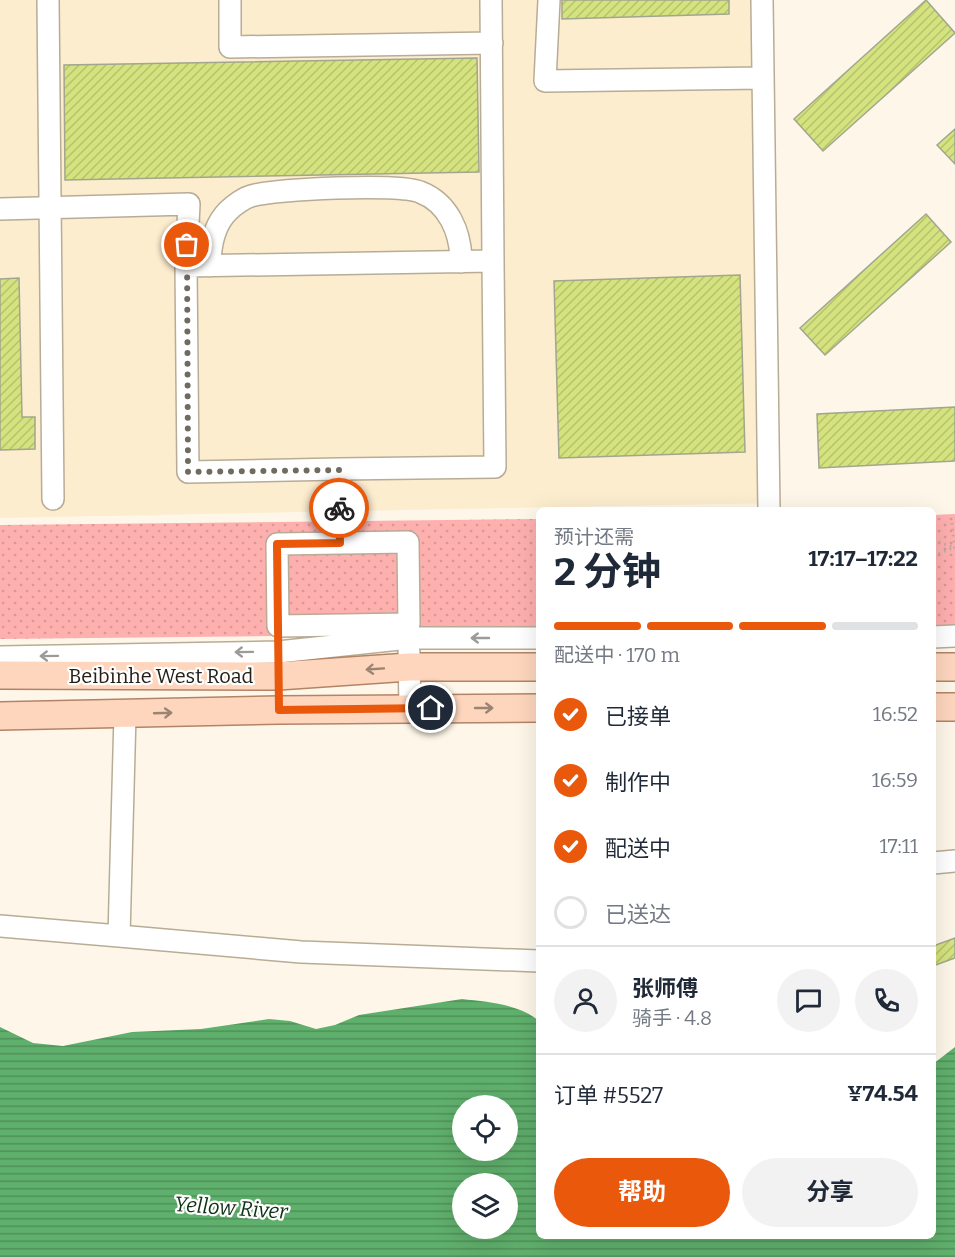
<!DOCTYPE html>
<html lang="zh">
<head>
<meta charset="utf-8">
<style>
  :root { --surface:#fff; --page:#f2f2f3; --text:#1f2937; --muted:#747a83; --line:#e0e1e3; --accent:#ea580c }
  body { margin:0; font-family:Bitter,"Noto Sans SC",serif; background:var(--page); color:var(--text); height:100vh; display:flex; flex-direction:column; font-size:22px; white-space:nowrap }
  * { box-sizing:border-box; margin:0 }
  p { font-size:20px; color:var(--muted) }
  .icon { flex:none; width:33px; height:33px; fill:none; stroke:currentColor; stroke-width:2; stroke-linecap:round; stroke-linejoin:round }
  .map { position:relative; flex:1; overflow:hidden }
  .side { position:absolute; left:536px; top:507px; width:400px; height:732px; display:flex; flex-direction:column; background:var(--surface); border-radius:9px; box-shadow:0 6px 24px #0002 }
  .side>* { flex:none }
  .tools { position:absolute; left:452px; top:1095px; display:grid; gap:12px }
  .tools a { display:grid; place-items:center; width:66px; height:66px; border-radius:50%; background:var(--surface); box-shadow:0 6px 24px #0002; font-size:30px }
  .pin { position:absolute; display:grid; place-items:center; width:51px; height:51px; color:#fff; margin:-26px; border:3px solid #fff; border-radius:50%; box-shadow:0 2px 6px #0007 }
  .courier { position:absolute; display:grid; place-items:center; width:60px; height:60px; margin:-30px; border:4px solid #ea580c; border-radius:50%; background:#fff; color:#222; box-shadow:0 2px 8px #0007 }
  .overview em { font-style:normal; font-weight:700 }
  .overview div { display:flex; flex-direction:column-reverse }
  .overview { display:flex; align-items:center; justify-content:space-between; height:102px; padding:0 18px }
  h1 { font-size:39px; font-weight:700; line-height:45px }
  .bar { display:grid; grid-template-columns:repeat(4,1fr); gap:9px 6px; align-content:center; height:72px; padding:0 18px }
  .bar i { height:8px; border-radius:4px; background:var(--line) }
  .bar .on { background:var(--accent) }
  .bar p { grid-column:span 4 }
  .line { display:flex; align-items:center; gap:15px; padding:0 18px; border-top:2px solid var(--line) }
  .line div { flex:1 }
  .round { display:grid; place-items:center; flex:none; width:63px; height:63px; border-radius:32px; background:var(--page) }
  ol { padding:0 18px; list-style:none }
  li { display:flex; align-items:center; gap:18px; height:66px }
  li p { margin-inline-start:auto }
  li .icon { padding:6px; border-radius:50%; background:var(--accent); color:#fff; stroke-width:4 }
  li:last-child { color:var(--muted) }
  li i { width:33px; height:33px; border:3px solid var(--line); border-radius:50% }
  .primary-button { display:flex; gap:12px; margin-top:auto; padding:12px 18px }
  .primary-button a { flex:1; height:69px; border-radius:36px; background:var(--accent); color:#fff; font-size:24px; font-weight:700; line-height:69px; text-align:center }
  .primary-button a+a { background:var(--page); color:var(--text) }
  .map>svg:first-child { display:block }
  .built { fill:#fdedcf }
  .grass { fill:url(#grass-dots) }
  .water { fill:url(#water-rules); fill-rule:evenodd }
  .building { fill:url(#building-hatch); stroke:#a1a68e; stroke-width:1.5 }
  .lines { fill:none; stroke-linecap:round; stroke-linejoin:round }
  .minor-casing { stroke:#b8ac96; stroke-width:24 }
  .major-casing { stroke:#b28467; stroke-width:30 }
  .path { stroke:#b4aea2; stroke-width:3; stroke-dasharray:1.5 4.5; stroke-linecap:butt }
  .minor { stroke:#fff; stroke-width:21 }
  .major { stroke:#fed6be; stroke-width:27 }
  .oneway { stroke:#9c9b97 }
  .oneway2 { stroke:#9c8473 }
  .done { stroke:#706b60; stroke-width:6; stroke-dasharray:0 10.8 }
  .route { stroke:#ea580c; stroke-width:8 }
  .labels { text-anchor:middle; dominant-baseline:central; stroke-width:4.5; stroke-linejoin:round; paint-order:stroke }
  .street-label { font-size:20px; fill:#242017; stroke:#fff }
  .water-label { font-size:21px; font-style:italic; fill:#113217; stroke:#fff }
</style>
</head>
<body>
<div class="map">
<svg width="955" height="1257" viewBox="0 0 955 1257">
  <defs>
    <pattern id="grass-dots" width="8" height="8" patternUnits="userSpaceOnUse" patternTransform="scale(1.5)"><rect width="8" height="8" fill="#feb0af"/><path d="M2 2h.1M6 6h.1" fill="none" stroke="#da9796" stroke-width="1.8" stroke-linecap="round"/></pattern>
    <pattern id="water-rules" width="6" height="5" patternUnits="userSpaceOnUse" patternTransform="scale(1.5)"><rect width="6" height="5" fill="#60b06d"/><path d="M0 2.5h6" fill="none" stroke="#4f8f59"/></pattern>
    <pattern id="building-hatch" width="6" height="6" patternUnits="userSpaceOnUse" patternTransform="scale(1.5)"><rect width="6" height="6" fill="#d5e37f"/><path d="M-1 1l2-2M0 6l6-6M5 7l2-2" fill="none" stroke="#b7c26d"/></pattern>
  </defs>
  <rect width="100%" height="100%" fill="#fef7e9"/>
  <path class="built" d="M0 0H764L771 503 0 518Z"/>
  <path class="grass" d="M955 514V628H933V515Z
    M538 519V633L0 639V525Z"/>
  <path class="water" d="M462 999C489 1002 517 1004 538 1020V1236H933V1064L955 1047V1257H0V1027L33 1043 63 1046 132 1032 201 1029 269 1019 290 1021 316 1029 335 1025 359 1015ZM462 1106H507V1150H462ZM462 1184H507V1228H462Z"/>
  <path class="building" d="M562 0H729V14L562 19Z
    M926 0 955 33 823 151 794 119Z
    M477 58 479 172 65 180 64 65Z
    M955 129V164L937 145Z
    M926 214 951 242 825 355 800 328Z
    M740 275 745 452 559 458 554 281Z
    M19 278 22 417H35V449L0 450V279Z
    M955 407V461L819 468 817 414Z
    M955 938V958L933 966V946Z"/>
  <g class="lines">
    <g class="minor-casing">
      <path id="minor" d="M48 0 53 499
        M230 0V47L492 43
        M491 0 493 261
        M549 0 545 81 762 78
        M762 0 769 510
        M0 209 189 204 186 266
        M210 266C210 247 214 225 228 211 234 205 244 198 251 196 276 189 398 183 420 192 449 203 461 233 461 262
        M339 469 188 472 186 266 493 261 495 467 339 469 340 543
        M408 542 409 624 278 626 277 544Z
        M933 637 955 636
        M409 652 410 708
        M0 657 278 652 409 638H538
        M125 715 119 936 301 952 538 961
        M933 863 955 861
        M0 926 119 936"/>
    </g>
    <g class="major-casing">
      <path id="major" d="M933 667H955
        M0 675 278 676 409 667H538
        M933 707H955
        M0 716 279 710 538 708"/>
    </g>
    <path class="path" d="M952 523 955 552
      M933 540 953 547
      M933 556 955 547"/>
    <use href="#minor" class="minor"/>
    <use href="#major" class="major"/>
  </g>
  <defs><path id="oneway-shaft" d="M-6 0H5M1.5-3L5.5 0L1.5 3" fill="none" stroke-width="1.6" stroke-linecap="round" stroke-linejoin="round" transform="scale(1.5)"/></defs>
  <g class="oneway">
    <use href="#oneway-shaft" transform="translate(480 638) rotate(-180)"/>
    <use href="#oneway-shaft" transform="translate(244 652) rotate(179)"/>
    <use href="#oneway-shaft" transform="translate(49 656) rotate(179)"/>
  </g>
  <g class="oneway2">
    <use href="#oneway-shaft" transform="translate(375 669) rotate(176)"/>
    <use href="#oneway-shaft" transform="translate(484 708)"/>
    <use href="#oneway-shaft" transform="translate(163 713) rotate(-2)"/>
  </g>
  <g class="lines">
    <path class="done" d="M187 245 188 472 339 470V508"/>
    <path class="route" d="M339 508 340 543 277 544 279 710 431 708"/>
  </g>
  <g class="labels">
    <g class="street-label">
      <text x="161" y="676">Beibinhe West Road</text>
    </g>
    <g class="water-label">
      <text transform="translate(231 1208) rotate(4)">Yellow River</text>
    </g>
  </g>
</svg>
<div class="tools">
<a><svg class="icon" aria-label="locate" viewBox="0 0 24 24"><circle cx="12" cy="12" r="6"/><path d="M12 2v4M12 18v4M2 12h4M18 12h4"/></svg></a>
<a><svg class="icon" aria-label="layers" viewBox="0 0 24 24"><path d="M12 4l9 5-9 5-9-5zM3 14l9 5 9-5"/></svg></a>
</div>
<div class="pin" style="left:187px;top:245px;background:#ea580c"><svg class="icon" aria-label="bag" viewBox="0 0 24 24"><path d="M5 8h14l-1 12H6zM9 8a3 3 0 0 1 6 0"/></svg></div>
<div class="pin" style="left:431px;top:708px;background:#1f2937"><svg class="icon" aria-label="home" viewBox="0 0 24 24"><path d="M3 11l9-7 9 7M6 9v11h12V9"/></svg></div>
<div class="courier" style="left:339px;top:508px"><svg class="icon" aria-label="bike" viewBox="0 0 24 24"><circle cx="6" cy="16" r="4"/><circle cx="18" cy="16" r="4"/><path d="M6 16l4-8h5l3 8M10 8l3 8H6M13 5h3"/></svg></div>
<section class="side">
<div class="overview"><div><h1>2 分钟</h1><p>预计还需</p></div><em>17:17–17:22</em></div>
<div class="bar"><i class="on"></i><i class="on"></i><i class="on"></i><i></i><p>配送中 · 170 m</p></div>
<ol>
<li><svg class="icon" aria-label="check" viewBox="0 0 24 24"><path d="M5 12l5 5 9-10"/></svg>已接单<p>16:52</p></li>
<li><svg class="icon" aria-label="check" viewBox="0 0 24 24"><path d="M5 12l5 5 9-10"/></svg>制作中<p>16:59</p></li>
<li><svg class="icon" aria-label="check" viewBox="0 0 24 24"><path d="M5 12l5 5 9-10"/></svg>配送中<p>17:11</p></li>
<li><i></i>已送达</li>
</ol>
<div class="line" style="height:108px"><a class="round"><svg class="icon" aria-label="person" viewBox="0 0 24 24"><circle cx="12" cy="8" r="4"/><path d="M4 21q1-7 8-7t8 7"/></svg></a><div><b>张师傅</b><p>骑手 · 4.8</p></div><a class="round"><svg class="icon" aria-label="chat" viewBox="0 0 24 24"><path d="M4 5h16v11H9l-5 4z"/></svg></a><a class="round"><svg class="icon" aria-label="phone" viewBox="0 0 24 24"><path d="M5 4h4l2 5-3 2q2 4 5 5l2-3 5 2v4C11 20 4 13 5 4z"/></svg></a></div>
<div class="line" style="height:78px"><div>订单 #5527</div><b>¥74.54</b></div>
<div class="primary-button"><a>帮助</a><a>分享</a></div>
</section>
</div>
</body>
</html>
